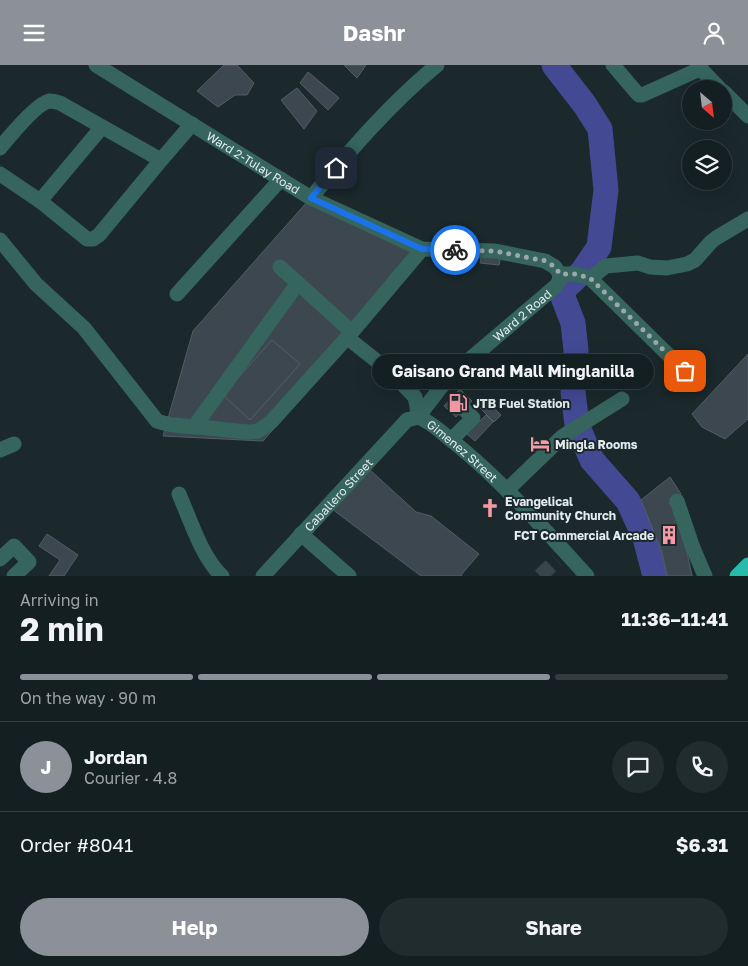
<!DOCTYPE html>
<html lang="en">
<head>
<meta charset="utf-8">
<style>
  :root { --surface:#141f21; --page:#212c2e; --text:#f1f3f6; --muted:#9da2a5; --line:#333d3f; --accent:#8c9099 }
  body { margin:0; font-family:"Golos Text",sans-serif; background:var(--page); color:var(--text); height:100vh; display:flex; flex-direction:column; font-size:19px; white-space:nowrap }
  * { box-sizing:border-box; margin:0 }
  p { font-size:16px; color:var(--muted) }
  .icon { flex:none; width:28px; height:28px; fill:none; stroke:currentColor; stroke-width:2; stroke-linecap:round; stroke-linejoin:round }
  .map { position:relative; height:511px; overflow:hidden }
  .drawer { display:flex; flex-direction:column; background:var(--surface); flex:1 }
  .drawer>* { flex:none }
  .needle { width:32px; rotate:152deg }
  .buttons { position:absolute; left:682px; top:15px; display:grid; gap:10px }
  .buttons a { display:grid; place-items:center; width:50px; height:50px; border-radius:50%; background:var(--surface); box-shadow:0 5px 20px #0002,0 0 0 1px var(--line); font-size:25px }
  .pin { position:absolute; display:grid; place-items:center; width:42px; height:42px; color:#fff; margin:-21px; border-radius:10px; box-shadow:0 2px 8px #0006 }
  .courier { position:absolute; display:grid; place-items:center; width:50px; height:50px; margin:-25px; border:4px solid #1a73e8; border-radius:50%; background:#fff; color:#222; box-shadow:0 1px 6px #0007 }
  .bubble { position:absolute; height:35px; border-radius:18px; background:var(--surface); box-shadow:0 5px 20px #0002,0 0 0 1px var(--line); font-size:16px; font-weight:700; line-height:35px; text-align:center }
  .summary em { font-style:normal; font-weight:700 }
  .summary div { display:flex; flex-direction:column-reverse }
  .summary { display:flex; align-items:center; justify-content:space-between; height:85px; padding:0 20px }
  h1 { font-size:32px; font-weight:700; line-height:38px }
  .bar { display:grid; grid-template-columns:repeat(4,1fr); gap:8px 5px; align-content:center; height:60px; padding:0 20px }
  .bar i { height:6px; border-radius:4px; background:var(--line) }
  .bar .active { background:var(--accent) }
  .bar p { grid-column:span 4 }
  .line { display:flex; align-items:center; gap:12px; padding:0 20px; border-top:1px solid var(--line) }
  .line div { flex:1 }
  .round { display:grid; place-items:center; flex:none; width:52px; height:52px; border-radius:26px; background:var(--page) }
  .cta { display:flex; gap:10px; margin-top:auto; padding:10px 20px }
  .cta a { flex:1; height:58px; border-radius:30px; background:var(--accent); color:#fff; font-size:20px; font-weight:700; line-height:58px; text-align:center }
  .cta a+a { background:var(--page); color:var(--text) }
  header { display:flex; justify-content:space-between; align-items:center; height:65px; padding:0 20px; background:var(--accent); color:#fff; font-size:22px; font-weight:700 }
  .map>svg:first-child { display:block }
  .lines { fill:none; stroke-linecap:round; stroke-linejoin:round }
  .river { stroke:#434993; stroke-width:25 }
  .building { fill:#3d4750; stroke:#535d66 }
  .minor-tunnel { stroke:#394649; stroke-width:15; stroke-dasharray:15 8; stroke-linecap:butt }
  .minor { stroke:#35655d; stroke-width:15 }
  .highway { stroke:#27bcaa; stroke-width:15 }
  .done { stroke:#9ca7a9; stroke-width:5; stroke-dasharray:0 9 }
  .route { stroke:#1a73e8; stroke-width:6 }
  .labels { text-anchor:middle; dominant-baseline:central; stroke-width:4; stroke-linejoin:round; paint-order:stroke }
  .street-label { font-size:12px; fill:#e2ebed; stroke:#1b292c }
  .poi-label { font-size:12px; font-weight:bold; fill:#e2ebed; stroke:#1b292c; text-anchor:start }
</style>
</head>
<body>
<header><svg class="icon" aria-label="menu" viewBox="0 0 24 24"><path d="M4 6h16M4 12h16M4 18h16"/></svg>Dashr<svg class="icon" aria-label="person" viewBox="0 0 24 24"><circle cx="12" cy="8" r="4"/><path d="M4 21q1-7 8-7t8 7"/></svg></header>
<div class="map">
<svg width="748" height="511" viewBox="0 0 748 511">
  <rect width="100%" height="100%" fill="#1b292c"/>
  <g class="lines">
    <path class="river" d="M554 0 585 40 600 64 606 125 599 182 582 207 561 227 573 258 576 285 573 327 577 360 592 395 628 436 645 473 655 511"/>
  </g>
  <path class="building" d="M224 0H237L254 18 247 30H235L218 42 197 26Z
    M344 0H366L357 13Z
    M308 7 339 33 328 45 300 18Z
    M297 23 317 46 304 64 281 35Z
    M307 137 423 193 263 376 163 371 193 266Z
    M482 188 501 191 499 200 480 198Z
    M272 275 300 299 250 355 223 330Z
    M748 289V354L725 374 702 362 692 349Z
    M460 324 472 336 456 352 444 341Z
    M483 332 501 350 494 357 476 339Z
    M486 350 493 357 475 376 467 369Z
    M369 404 416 447 431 451 479 489 461 510 462 511H421L332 444Z
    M670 412 681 429 669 438 680 454 692 511H667L662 487 641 435Z
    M47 469 78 490 64 511H49L60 495 39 481Z"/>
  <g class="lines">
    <path class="minor-tunnel" d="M452 332 464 344
      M540 511 557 495"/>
    <g class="minor">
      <path id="s1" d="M96 0 311 133 422 184 495 186 545 196 555 202 560 209"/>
      <path d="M613 0 636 27 639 30H642L700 4 701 0"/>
      <path d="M697 0 720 24"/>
      <path d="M724 27 748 51"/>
      <path d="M0 83C9 72 36 39 49 36 52 36 57 37 60 38L161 95 192 59"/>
      <path d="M0 109 40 136 87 174H93L99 170 161 95"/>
      <path d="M311 133C350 85 390 39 437 0"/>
      <path d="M40 136 102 62"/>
      <path d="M0 175 36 219 84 263 157 356C170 361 182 361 196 362 214 363 232 366 251 367L258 366 271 357 352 267"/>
      <path d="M280 202 352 267 422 184"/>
      <path d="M560 209H575L590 213 698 319"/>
      <path d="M590 213 596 209 606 201 638 198 650 202 667 203 687 199 695 195 711 177 716 173 748 154"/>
      <path d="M177 229 281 114"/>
      <path d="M354 278 393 309 415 332 417 341 418 352"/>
      <path id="s2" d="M418 352C432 357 443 369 455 378 504 418 545 465 587 511"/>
      <path id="s3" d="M418 352 441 322 469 295 556 221 559 216 560 209"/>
      <path d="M194 362 298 218"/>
      <path d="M451 375 473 353 464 344"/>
      <path d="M0 385 14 379"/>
      <path d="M507 425 563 371 622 334"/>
      <path d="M179 429C190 454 202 493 222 511"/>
      <path d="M677 436 693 483 705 511"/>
      <path d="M301 469 349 511"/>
      <path d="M0 494 14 481 29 497 14 511"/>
      <path id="s4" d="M263 511 407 355 418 352"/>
    </g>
    <path class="highway" d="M737 511 748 500"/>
  </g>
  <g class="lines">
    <path class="done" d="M455 185 495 186 546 196 555 202 560 209H575L590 213 685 306"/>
    <path class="route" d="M336 103 311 133 422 184 455 185"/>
  </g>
  <defs>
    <g id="fuel-bare" transform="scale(1.5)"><path d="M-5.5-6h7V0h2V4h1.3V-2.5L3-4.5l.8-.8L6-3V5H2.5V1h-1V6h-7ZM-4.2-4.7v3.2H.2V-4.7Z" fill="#f49aa5" stroke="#1b292c" stroke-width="2.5" paint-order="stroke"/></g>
    <g id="hotel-bare" transform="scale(1.5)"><path d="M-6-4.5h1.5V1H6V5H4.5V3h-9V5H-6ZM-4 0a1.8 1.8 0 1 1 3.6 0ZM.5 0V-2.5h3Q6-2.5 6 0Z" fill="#f49aa5" stroke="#1b292c" stroke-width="2.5" paint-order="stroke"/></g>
    <g id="church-bare" transform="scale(1.5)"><path d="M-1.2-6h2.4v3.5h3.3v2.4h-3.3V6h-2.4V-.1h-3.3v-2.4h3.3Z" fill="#f49aa5" stroke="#1b292c" stroke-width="2.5" paint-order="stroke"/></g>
    <g id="building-bare" transform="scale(1.5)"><path d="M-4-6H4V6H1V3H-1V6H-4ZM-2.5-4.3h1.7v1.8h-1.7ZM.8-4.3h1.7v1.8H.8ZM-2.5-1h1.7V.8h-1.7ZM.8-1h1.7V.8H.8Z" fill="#f49aa5" stroke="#1b292c" stroke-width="2.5" paint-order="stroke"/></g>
  </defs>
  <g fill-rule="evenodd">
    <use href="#fuel-bare" x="458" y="338"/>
    <use href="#hotel-bare" x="540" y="379"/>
    <use href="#church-bare" x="490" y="443"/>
    <use href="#building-bare" x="669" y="470"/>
  </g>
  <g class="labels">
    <g class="street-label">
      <text stroke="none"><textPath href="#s1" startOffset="185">Ward 2-Tulay Road</textPath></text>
      <text stroke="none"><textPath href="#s3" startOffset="146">Ward 2 Road</textPath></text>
      <text stroke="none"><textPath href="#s2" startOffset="56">Gimenez Street</textPath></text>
      <text stroke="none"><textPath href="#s4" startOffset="111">Caballero Street</textPath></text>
    </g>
    <g class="poi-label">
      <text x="473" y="338">JTB Fuel Station</text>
      <text x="555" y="379">Mingla Rooms</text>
      <text x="505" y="436">Evangelical<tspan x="505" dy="14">Community Church</tspan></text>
      <text x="654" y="470" text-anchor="end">FCT Commercial Arcade</text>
    </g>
  </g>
</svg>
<div class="buttons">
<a><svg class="needle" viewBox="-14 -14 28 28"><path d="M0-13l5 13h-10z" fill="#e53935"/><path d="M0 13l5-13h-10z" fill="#9da2a5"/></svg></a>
<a><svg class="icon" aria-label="layers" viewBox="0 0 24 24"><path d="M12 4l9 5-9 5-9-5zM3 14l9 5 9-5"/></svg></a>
</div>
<div class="pin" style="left:685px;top:306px;background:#ea580c"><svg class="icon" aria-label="bag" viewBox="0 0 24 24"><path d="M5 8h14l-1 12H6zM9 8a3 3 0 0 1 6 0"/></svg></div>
<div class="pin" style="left:336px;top:103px;background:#1f2937"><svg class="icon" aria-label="home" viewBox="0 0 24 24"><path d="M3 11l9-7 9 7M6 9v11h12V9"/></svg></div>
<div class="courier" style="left:455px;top:185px"><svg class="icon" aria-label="bike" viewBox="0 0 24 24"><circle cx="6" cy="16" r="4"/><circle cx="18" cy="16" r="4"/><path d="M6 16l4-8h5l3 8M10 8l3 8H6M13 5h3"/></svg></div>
<div class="bubble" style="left:372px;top:289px;width:282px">Gaisano Grand Mall Minglanilla</div>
</div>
<section class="drawer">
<div class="summary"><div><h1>2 min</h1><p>Arriving in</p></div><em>11:36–11:41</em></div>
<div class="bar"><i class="active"></i><i class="active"></i><i class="active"></i><i></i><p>On the way · 90 m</p></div>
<div class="line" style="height:90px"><b class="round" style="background:var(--accent);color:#fff">J</b><div><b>Jordan</b><p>Courier · 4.8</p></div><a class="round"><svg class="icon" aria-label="chat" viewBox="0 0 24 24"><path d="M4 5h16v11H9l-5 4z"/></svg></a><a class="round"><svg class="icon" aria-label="phone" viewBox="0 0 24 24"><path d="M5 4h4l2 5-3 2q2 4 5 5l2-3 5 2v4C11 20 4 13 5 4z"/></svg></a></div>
<div class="line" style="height:65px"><div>Order #8041</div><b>$6.31</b></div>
<div class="cta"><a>Help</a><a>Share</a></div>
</section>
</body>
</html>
